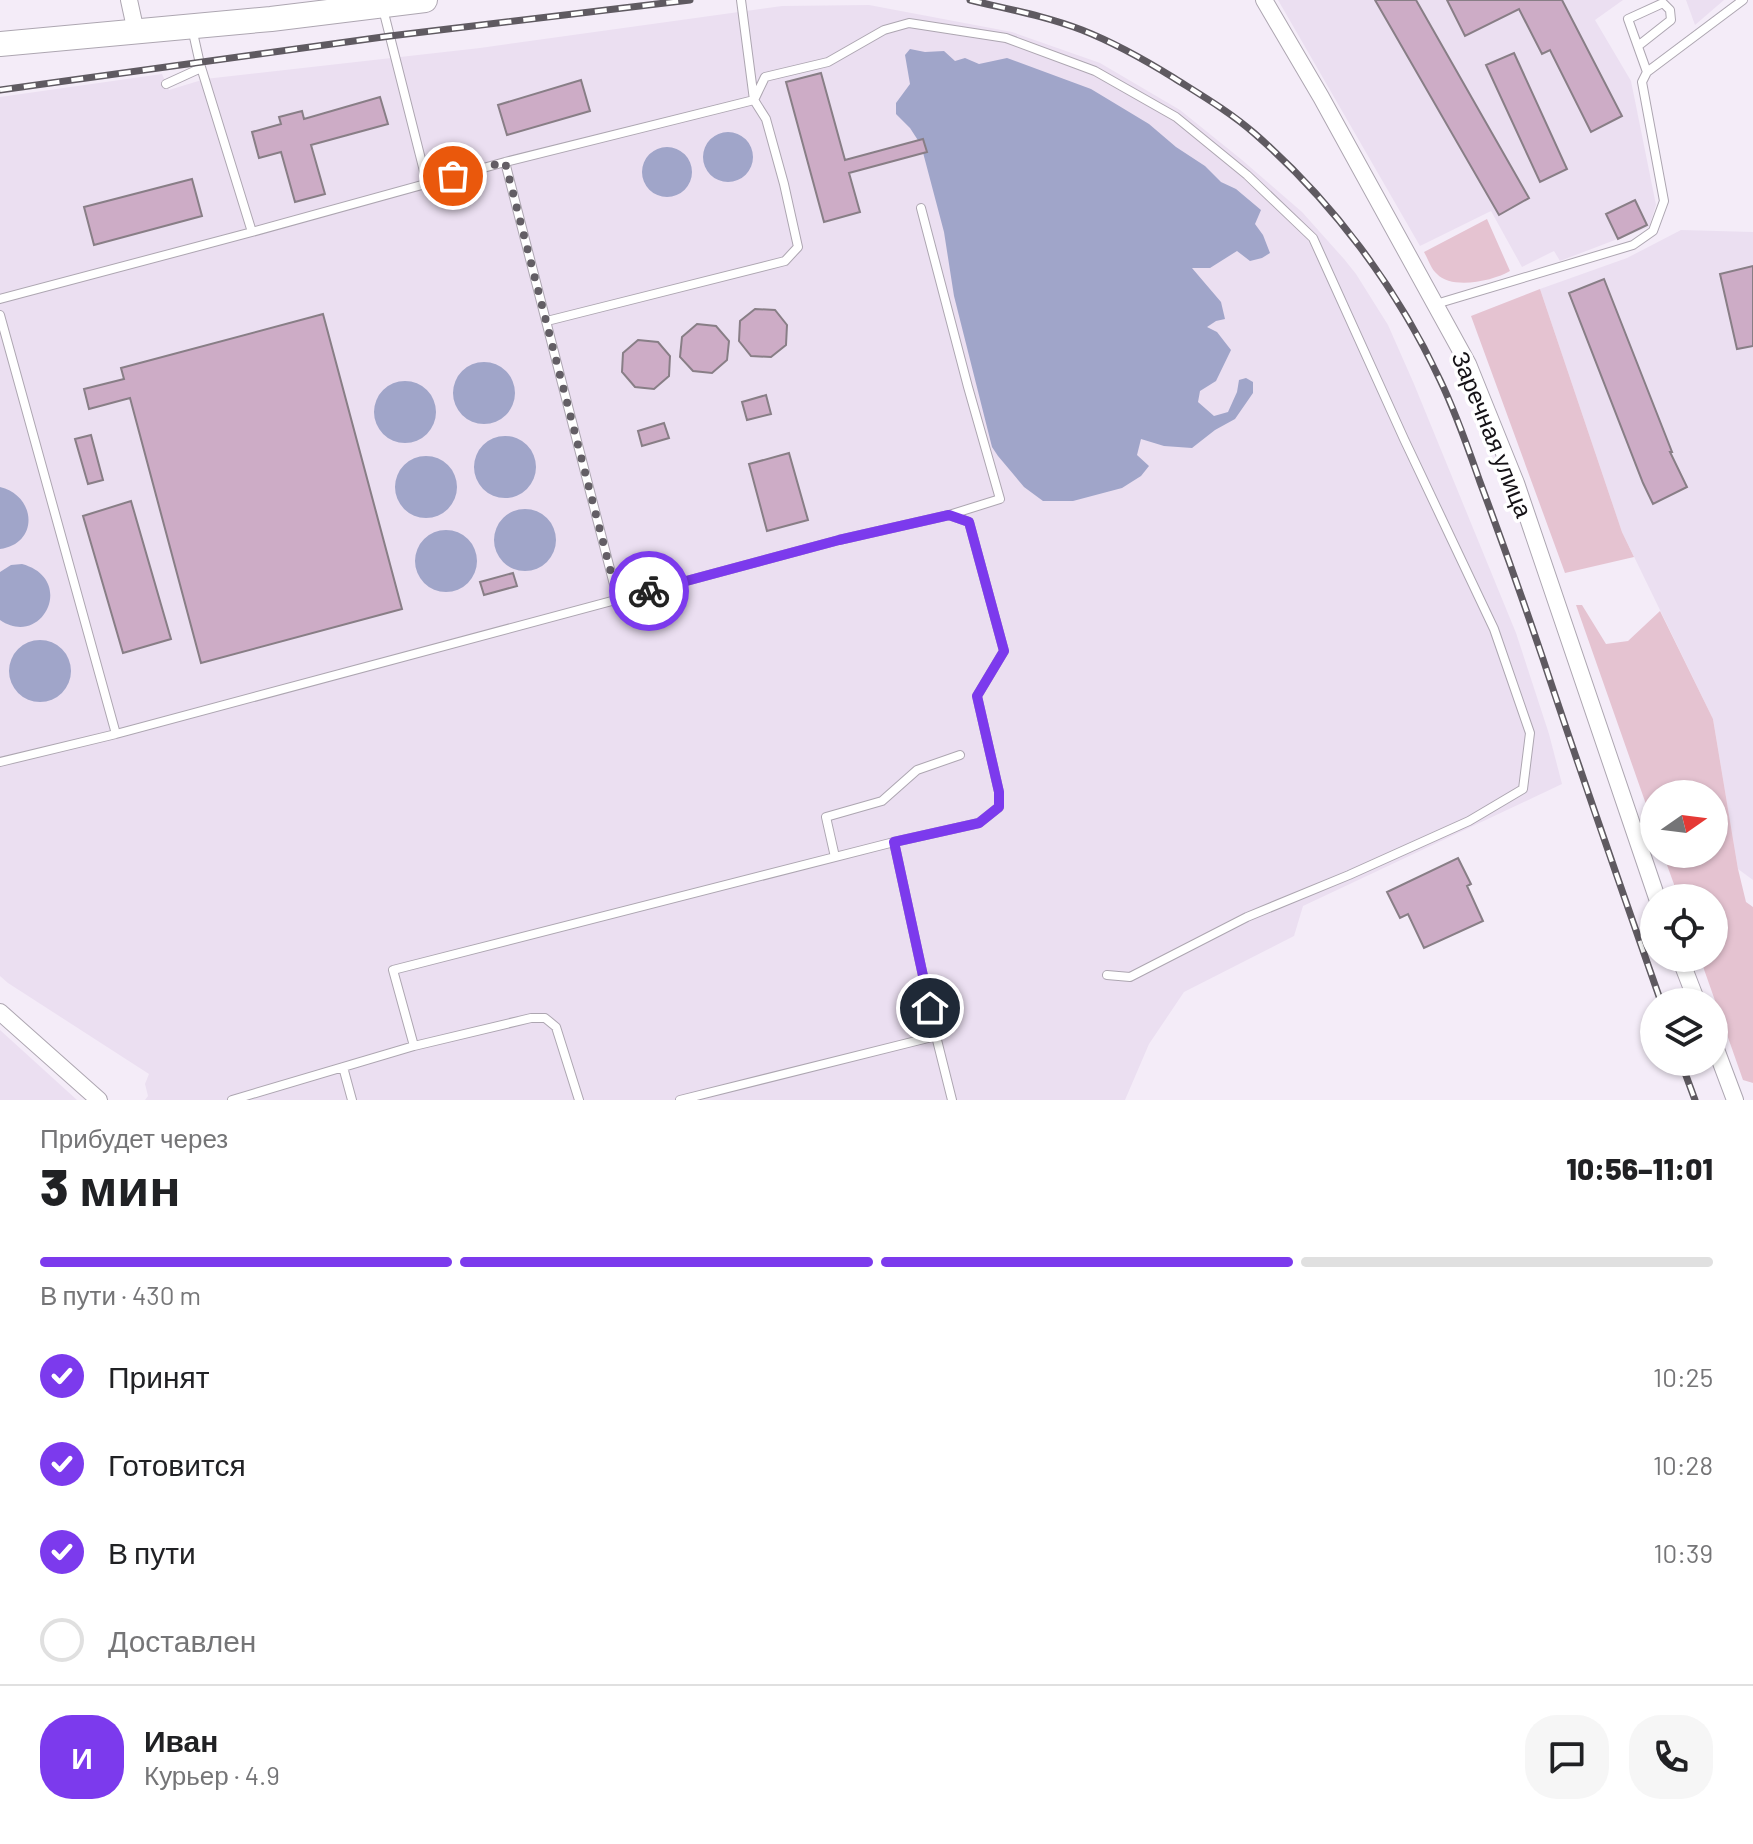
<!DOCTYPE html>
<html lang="ru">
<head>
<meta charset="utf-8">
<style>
  :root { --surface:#fff; --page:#f6f6f6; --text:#202124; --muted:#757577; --line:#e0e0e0; --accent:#7c3aed }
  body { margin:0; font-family:Barlow,sans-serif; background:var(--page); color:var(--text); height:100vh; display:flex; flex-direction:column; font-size:30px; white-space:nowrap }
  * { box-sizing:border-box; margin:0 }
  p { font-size:26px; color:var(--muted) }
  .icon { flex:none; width:44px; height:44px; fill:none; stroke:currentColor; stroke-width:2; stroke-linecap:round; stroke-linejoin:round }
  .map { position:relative; height:1100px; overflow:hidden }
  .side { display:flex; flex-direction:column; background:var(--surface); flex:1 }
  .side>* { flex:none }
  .needle { width:52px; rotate:76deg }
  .buttons { position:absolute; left:1640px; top:780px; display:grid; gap:16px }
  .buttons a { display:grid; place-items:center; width:88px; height:88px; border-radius:50%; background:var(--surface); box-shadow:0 2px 6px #0004; font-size:40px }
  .pin { position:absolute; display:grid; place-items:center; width:68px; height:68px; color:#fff; margin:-34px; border:4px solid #fff; border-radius:50%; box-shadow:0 2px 8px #0007 }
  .courier { position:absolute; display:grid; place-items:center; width:80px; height:80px; margin:-40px; border:6px solid #7c3aed; border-radius:50%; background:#fff; color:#222; box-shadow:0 2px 10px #0007 }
  .head em { font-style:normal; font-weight:800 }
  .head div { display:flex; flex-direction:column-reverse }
  .head { display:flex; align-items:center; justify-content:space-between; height:136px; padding:0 40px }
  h1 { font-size:52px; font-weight:800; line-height:60px }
  .bar { display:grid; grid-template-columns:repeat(4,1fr); gap:12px 8px; align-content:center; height:96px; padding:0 40px }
  .bar i { height:10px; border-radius:6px; background:var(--line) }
  .bar .on { background:var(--accent) }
  .bar p { grid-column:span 4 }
  .line { display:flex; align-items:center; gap:20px; padding:0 40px; border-top:2px solid var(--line) }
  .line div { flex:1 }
  .round { display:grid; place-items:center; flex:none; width:84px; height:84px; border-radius:32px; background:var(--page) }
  ol { padding:0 40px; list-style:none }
  li { display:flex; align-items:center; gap:24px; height:88px }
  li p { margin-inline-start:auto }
  li .icon { padding:8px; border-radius:50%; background:var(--accent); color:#fff; stroke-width:4 }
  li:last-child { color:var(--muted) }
  li i { width:44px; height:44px; border:4px solid var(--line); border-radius:50% }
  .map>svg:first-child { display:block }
  .built { fill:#ebdff1 }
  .green { fill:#e5c3d1 }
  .water { fill:#a0a5c9 }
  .building { fill:#cdacc6; stroke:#887e86; stroke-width:2 }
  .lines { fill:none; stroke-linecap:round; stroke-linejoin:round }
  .lane-casing { stroke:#ada6b1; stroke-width:10 }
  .street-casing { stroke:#ada6b1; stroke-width:18 }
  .secondary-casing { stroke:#ada6b1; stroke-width:26 }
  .lane { stroke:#fff; stroke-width:8 }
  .street { stroke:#fff; stroke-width:16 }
  .secondary { stroke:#fff; stroke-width:24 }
  .rail-casing { stroke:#5f5a61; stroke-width:7 }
  .rail { stroke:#fff; stroke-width:4; stroke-dasharray:12; stroke-linecap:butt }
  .done { stroke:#635e65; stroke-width:8; stroke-dasharray:0 14.4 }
  .route { stroke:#7c3aed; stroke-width:10 }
  .labels { text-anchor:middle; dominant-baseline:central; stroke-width:7; stroke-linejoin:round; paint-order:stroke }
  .street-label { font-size:24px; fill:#151216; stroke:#fff }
</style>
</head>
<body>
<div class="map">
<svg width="1753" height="1100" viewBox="0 0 1753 1100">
  <rect width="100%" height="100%" fill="#f4ecf8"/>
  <path class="built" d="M1278 0H1623L1595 20 1631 81 1656 205 1649 227 1560 261 1554 251 1522 267 1491 211 1420 246Z
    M1686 0H1724L1695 25Z
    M869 5 1012 32 1100 63 1180 110 1242 160 1302 212 1344 259 1356 274 1388 325 1414 384 1516 633 1549 734 1562 784 1303 906 1294 936 1184 992 1149 1044 1125 1100H145L148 1096 145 1084 149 1074 8 983 0 976V97L162 74 169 90 205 79 480 48 782 6Z
    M1681 230 1753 232V880L1738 869 1713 719 1622 532 1540 289 1627 258Z
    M0 1030 77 1100H0Z"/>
  <path class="green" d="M1487 219 1510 271C1493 281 1452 290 1437 274 1431 269 1428 259 1424 252Z
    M1540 289 1622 532 1634 557 1565 573 1471 316Z
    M1576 605H1582L1606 644 1628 641 1660 611 1713 719 1738 869 1746 902 1753 907V1083L1743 1080 1700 958H1714V898H1679L1663 854H1714V794H1654V827Z"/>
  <path class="water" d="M910 49 925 52 944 51 955 61 965 58 979 64 1007 58 1091 89 1149 124 1176 147 1205 166 1221 182 1236 189 1261 210 1255 224 1263 235 1270 253 1262 258 1250 261 1237 251 1210 268H1192L1221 302 1225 319 1216 321 1207 327 1217 332 1231 350 1216 381 1200 391 1198 402 1214 416 1228 412 1237 392 1239 380 1246 378 1253 382V393L1235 419 1215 430 1192 448 1164 446 1141 439 1137 455 1149 466 1141 476 1122 488 1073 501H1043L1024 487 998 456 992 447 954 296 944 232 921 145 910 128 896 114V103L910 84 905 55Z
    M703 157a25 25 0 1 1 50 0a25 25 0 1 1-50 0Z
    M642 172a25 25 0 1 1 50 0a25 25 0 1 1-50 0Z
    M453 393a31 31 0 1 1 62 0a31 31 0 1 1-62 0Z
    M374 412a31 31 0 1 1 62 0a31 31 0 1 1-62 0Z
    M474 467a31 31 0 1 1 62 0a31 31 0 1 1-62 0Z
    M395 487a31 31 0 1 1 62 0a31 31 0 1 1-62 0Z
    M0 487C37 496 39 544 0 549Z
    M494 540a31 31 0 1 1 62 0a31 31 0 1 1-62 0Z
    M415 561a31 31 0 1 1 62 0a31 31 0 1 1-62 0Z
    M22 564C77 579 42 649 0 620V572L11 565Z
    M9 671a31 31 0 1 1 62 0a31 31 0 1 1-62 0Z"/>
  <path class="building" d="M1375 0H1416L1529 198 1499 215Z
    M1447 0H1562L1622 116 1591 132 1550 50 1542 54 1519 9 1465 36Z
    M1514 53 1567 169 1540 182 1486 65Z
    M821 73 845 160 923 139 927 152 849 173 860 212 824 222 786 82Z
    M581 80 590 111 507 135 498 105Z
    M380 97 388 124 311 145 325 194 295 202 281 152 259 158 252 132 281 124 279 117 302 111 304 119Z
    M192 179 202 216 94 245 84 207Z
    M1635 200 1647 225 1618 239 1606 214Z
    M1753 266V346L1737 349 1720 274Z
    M1604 279 1672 452H1670L1687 487 1653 504 1643 483 1569 293Z
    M755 309 775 310 787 325 786 345 771 357 751 356 739 341 740 321Z
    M323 314 402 609 201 663 130 398 89 409 84 389 124 379 121 368Z
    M697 324 716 326 729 341 727 360 712 373 693 371 680 357 682 337Z
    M638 340 658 342 670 356 669 376 654 389 635 387 622 372 623 353Z
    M766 395 771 414 747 420 742 402Z
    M664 423 669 438 642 446 638 431Z
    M91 435 103 480 88 484 75 439Z
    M789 453 808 520 767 531 749 464Z
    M131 501 171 639 123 653 83 516Z
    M513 573 517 586 484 595 480 582Z
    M1458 858 1471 884 1467 886 1483 921 1424 948 1408 914 1400 918 1387 892Z"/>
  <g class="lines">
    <g class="lane-casing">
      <path id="lane" d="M383 9 427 183
        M1638 46 1671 20 1670 10 1663 3 1628 19 1647 72
        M166 84 201 68
        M505 162 618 600
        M252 232 505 162 754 100 765 77 828 62 884 30 909 23 1006 38 1095 71 1176 117 1247 175 1313 238 1404 439 1494 629 1530 733 1523 789 1469 821 1349 875 1247 917 1130 977 1107 975
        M0 299 252 232 200 64 192 28
        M1436 304 1633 245 1653 231 1664 201 1642 82 1647 72 1743 0
        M0 315 116 734
        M547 321 785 261 798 247 784 184 766 119 754 100 741 0
        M0 762 116 734 839 540 949 515 1000 499 968 387 921 208
        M894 842 979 823 999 807V792L977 696 1004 651 969 522 949 515
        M835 857 826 817 882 801 917 770 960 755
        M936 1036 952 1100
        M414 1046 531 1018H545L556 1027 579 1100
        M343 1067 352 1100
        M232 1100 414 1046 393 970 894 842 936 1036 680 1100"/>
    </g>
    <g class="street-casing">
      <path id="street" d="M129 0 136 32
        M1264 0 1321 97 1468 364 1516 483 1657 898
        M1680 958 1697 1002
        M0 1012 99 1100
        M1714 1044 1735 1100"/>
    </g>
    <g class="secondary-casing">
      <path id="secondary" d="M0 44 271 19 425 0"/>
    </g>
    <use href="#lane" class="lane"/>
    <use href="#street" class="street"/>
    <use href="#secondary" class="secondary"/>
    <g class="rail-casing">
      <path id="rail" d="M970 0C1007 9 1046 16 1082 30 1115 43 1145 60 1174 78 1201 95 1230 112 1254 133 1332 201 1396 286 1440 380 1456 413 1468 448 1480 482 1502 541 1523 600 1543 659 1581 774 1621 888 1661 1002
        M0 90 390 36 690 0
        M1681 1062 1695 1100"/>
    </g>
    <use href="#rail" class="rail"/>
  </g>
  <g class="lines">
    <path class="done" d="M453 176 505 162 618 600 649 591"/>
    <path class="route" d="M649 591 839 540 949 515 969 522 1004 651 977 696 999 792V807L979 823 894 842 930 1008"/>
  </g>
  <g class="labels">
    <g class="street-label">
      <text transform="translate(1493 434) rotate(68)">Заречная улица</text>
    </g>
  </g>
</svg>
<div class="buttons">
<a><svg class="needle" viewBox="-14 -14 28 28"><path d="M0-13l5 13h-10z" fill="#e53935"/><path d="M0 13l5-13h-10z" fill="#757577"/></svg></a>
<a><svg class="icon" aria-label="locate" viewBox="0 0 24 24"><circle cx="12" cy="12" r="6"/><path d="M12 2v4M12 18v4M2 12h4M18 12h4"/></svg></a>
<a><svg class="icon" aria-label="layers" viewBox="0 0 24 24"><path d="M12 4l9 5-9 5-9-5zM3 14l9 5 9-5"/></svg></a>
</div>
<div class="pin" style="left:453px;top:176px;background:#ea580c"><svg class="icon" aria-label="bag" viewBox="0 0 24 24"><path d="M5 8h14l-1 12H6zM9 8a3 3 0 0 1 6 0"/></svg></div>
<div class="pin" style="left:930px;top:1008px;background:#1f2937"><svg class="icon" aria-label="home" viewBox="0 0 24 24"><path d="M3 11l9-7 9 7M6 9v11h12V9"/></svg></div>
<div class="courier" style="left:649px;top:591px"><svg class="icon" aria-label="bike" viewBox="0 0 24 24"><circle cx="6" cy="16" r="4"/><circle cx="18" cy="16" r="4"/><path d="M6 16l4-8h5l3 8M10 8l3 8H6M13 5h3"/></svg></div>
</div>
<section class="side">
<div class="head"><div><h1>3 мин</h1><p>Прибудет через</p></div><em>10:56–11:01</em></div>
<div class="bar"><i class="on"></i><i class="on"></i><i class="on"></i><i></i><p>В пути · 430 m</p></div>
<ol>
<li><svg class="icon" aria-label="check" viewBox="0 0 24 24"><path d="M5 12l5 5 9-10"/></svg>Принят<p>10:25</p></li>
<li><svg class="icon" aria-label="check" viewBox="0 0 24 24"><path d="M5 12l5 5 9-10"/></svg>Готовится<p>10:28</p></li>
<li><svg class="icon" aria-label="check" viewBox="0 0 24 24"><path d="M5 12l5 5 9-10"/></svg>В пути<p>10:39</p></li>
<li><i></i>Доставлен</li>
</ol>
<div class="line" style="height:144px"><b class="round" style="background:var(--accent);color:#fff">И</b><div><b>Иван</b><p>Курьер · 4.9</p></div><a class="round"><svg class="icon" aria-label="chat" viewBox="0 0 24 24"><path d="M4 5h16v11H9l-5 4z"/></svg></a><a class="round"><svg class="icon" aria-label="phone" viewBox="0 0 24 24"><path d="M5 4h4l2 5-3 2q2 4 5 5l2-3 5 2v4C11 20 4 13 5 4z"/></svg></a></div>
</section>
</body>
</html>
